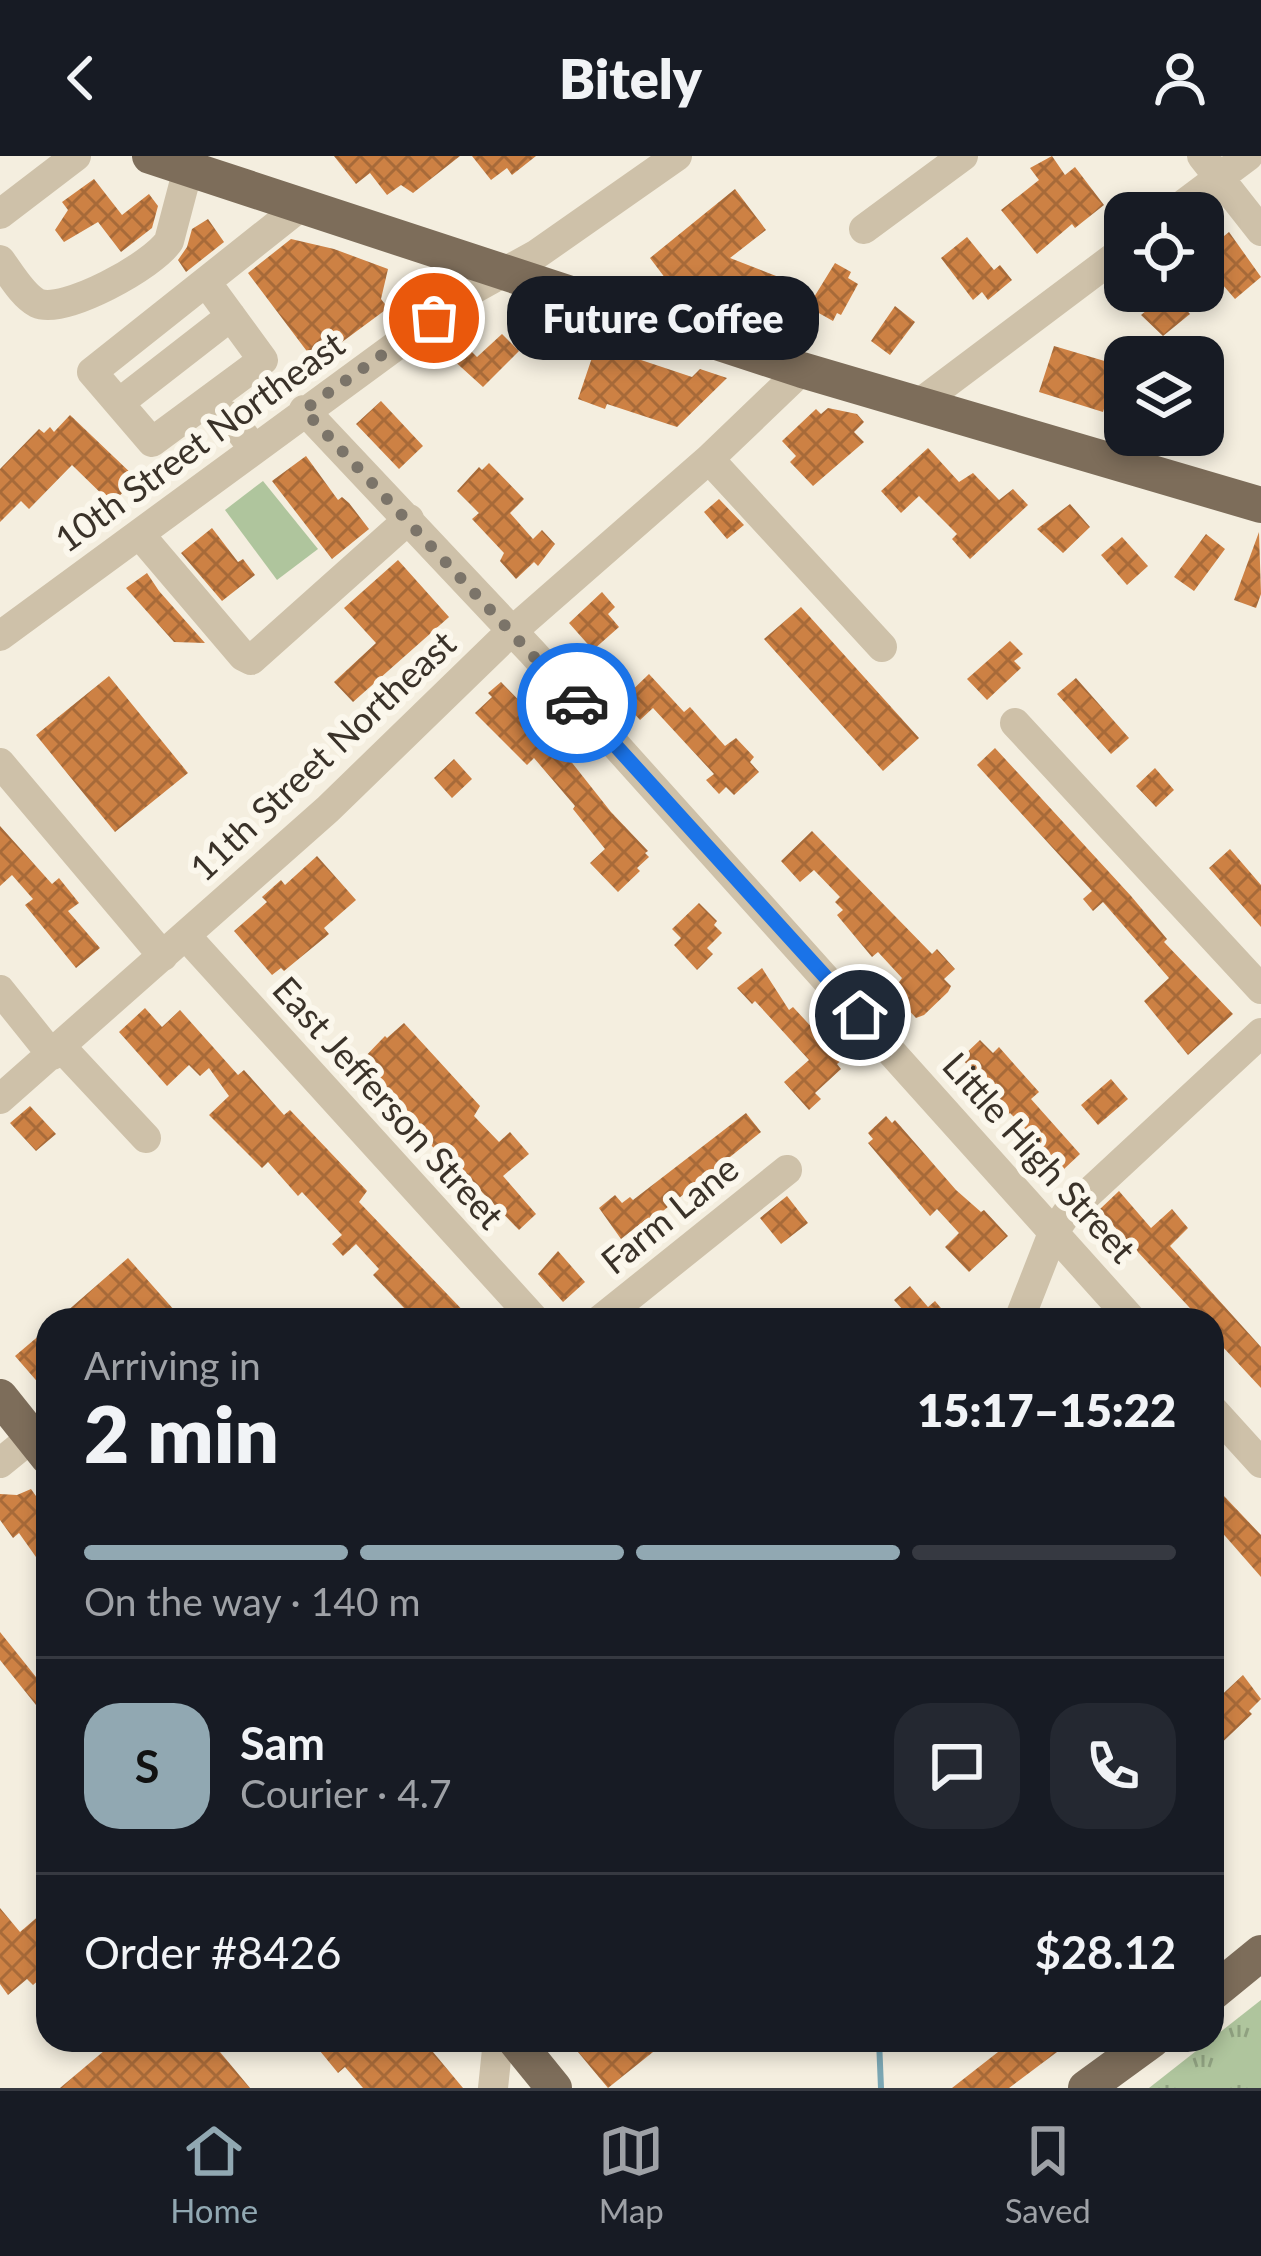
<!DOCTYPE html>
<html lang="en">
<head>
<meta charset="utf-8">
<style>
  :root { --surface:#171b24; --page:#242831; --text:#f1f3f6; --muted:#9ea1a6; --line:#363941; --accent:#91a8b2 }
  body { margin:0; font-family:Lato,sans-serif; background:var(--page); color:var(--text); height:100vh; display:flex; flex-direction:column; font-size:45px; white-space:nowrap }
  * { box-sizing:border-box; margin:0 }
  p { font-size:39px; color:var(--muted) }
  .icon { flex:none; width:66px; height:66px; fill:none; stroke:currentColor; stroke-width:2; stroke-linecap:round; stroke-linejoin:round }
  .map { position:relative; flex:1; overflow:hidden }
  .sheet { position:absolute; left:36px; top:1152px; width:1188px; height:744px; display:flex; flex-direction:column; background:var(--surface); border-radius:36px; box-shadow:0 6px 18px #0003 }
  .sheet>* { flex:none }
  .tools { position:absolute; left:1104px; top:36px; display:grid; gap:24px }
  .tools a { display:grid; place-items:center; width:120px; height:120px; border-radius:24px; background:var(--surface); box-shadow:0 6px 18px #0003; font-size:60px }
  .pin { position:absolute; display:grid; place-items:center; width:102px; height:102px; color:#fff; margin:-51px; border:6px solid #fff; border-radius:50%; box-shadow:0 3px 12px #0007 }
  .courier { position:absolute; display:grid; place-items:center; width:120px; height:120px; margin:-60px; border:9px solid #1a73e8; border-radius:50%; background:#fff; color:#222; box-shadow:0 3px 15px #0007 }
  .bubble { position:absolute; height:84px; border-radius:36px; background:var(--surface); box-shadow:0 6px 18px #0003; font-size:39px; font-weight:800; line-height:84px; text-align:center }
  .overview em { font-style:normal; font-weight:800 }
  .overview div { display:flex; flex-direction:column-reverse }
  .overview { display:flex; align-items:center; justify-content:space-between; height:204px; padding:0 48px }
  h1 { font-size:78px; font-weight:800; line-height:90px }
  .bar { display:grid; grid-template-columns:repeat(4,1fr); gap:18px 12px; align-content:center; height:144px; padding:0 48px }
  .bar i { height:15px; border-radius:9px; background:var(--line) }
  .bar .selected { background:var(--accent) }
  .bar p { grid-column:span 4 }
  .line { display:flex; align-items:center; gap:30px; padding:0 48px; border-top:3px solid var(--line) }
  .line div { flex:1 }
  .round { display:grid; place-items:center; flex:none; width:126px; height:126px; border-radius:36px; background:var(--page) }
  header { display:flex; justify-content:space-between; align-items:center; height:156px; padding:0 48px; background:var(--surface); font-size:54px; font-weight:800 }
  .dock { display:flex; justify-content:space-around; align-items:center; height:168px; border-top:3px solid var(--line); background:var(--surface); font-size:33px; color:var(--muted) }
  .dock a { display:grid; justify-items:center; gap:6px }
  .dock .selected { color:var(--accent) }
  .map>svg:first-child { display:block }
  .park { fill:url(#park-tufts) }
  .garden { fill:#afc59d }
  .lines { fill:none; stroke-linecap:round; stroke-linejoin:round }
  .stream { stroke:#7ba6b3; stroke-width:6 }
  .building { fill:url(#building-cross-hatch) }
  .minor { stroke:#cec1a9; stroke-width:30 }
  .major { stroke:#7d6d5a; stroke-width:36 }
  .done { stroke:#7b7469; stroke-width:12; stroke-dasharray:0 21.6 }
  .route { stroke:#1a73e8; stroke-width:15 }
  .labels { text-anchor:middle; dominant-baseline:central; stroke-width:12; stroke-linejoin:round; paint-order:stroke }
  .street-label { font-size:36px; fill:#3a3229; stroke:#fbf7ec }
</style>
</head>
<body>
<header><svg class="icon" aria-label="back" viewBox="0 0 24 24"><path d="M15 5l-7 7 7 7"/></svg>Bitely<svg class="icon" aria-label="person" viewBox="0 0 24 24"><circle cx="12" cy="8" r="4"/><path d="M4 21q1-7 8-7t8 7"/></svg></header>
<div class="map">
<svg width="1261" height="1932" viewBox="0 0 1261 1932">
  <defs>
    <pattern id="park-tufts" width="24" height="20" patternUnits="userSpaceOnUse" patternTransform="scale(3)"><rect width="24" height="20" fill="#afc59d"/><path d="M3 7l-1-3M5 7V3M7 7l1-3M15 17l-1-3M17 17v-4M19 17l1-3" fill="none" stroke="#8fa180"/></pattern>
    <pattern id="building-cross-hatch" width="8" height="8" patternUnits="userSpaceOnUse" patternTransform="scale(3)"><rect width="8" height="8" fill="#cd8144"/><path d="M0 0l8 8M0 8l8-8" fill="none" stroke="#a76a39"/></pattern>
  </defs>
  <rect width="100%" height="100%" fill="#f4eedf"/>
  <path class="park" d="M1261 1844V1932H1149Z"/>
  <path class="garden" d="M263 325 318 393 277 424 225 354Z"/>
  <g class="lines">
    <path class="stream" d="M879 1884 881 1932"/>
  </g>
  <path class="building" d="M334 0H460L413 37 401 29 387 39 370 17 356 28Z
    M472 0H536L512 19 507 12 491 24Z
    M1052 0 1065 19 1075 11 1104 49 1075 72 1072 68 1037 98 1001 54 1039 24 1030 12Z
    M94 23 122 59 149 38 158 50 152 72 121 96 98 66 64 86 55 74 68 54 62 46Z
    M735 33 766 74 730 102 789 125 774 167 764 163 762 167 678 139 650 102Z
    M208 63 224 86 186 116 178 104 187 91 192 73Z
    M1229 76 1261 121 1235 143 1203 106V97Z
    M967 81 994 114 1000 109 1012 124 988 144 982 136 973 144 941 102Z
    M291 83 334 93 388 113 381 143 388 152 315 206 248 117Z
    M835 107 851 116 848 122 858 128 841 159 837 157 833 165 808 151Z
    M1148 135H1170L1190 158 1163 180 1141 159 1157 146Z
    M895 150 915 166 890 199 871 185Z
    M502 178 519 195 483 231 451 202 465 189 477 201Z
    M599 181 626 190 623 198 692 221 700 213 727 222 677 271 607 248 605 253 578 243Z
    M1054 190 1118 209 1103 256 1039 236Z
    M381 245 423 290 399 313 356 268Z
    M828 252 857 258 864 266 854 276 864 286 813 330 790 306 796 300 782 285 816 253 821 258Z
    M70 259 136 322 112 348 72 309 29 353 21 345 0 366V313L39 273 44 277 50 271 54 276Z
    M928 292 959 326 973 317 999 344 1013 333 1028 349 970 403 952 383 957 378 919 340 901 357 881 335Z
    M306 300 338 344 342 341 349 347 369 373 332 403 272 325Z
    M489 307 524 343 510 357 533 383 542 374 555 388 538 410 534 406 516 423 500 405 504 397 472 363 479 357 457 335 479 311 482 314Z
    M719 343 744 369 727 383 704 356Z
    M1070 348 1090 371 1063 397 1037 373Z
    M212 372 238 406 243 403 255 419 222 445 181 397Z
    M1259 376 1261 438 1256 452 1234 444Z
    M1206 378 1225 393 1194 435 1174 421Z
    M1122 381 1148 410 1127 429 1101 399Z
    M398 404 449 461 353 546 334 526 376 487 344 452Z
    M147 417 159 435 205 487 174 486 126 432Z
    M602 436 615 451 608 458 619 471 593 494 569 467Z
    M801 451 919 582 883 615 764 483Z
    M1010 485 1023 498 1014 505 1021 512 987 544 967 523Z
    M649 518 684 556 690 551 725 590 736 582 754 601 750 606 759 616 734 639 726 631 719 638 706 624 714 618 653 552 640 564 622 544Z
    M109 520 188 617 115 676 36 579Z
    M1076 522 1129 582 1111 598 1057 538Z
    M501 526 556 582 554 584 611 656 648 695 645 697 649 701 637 712 640 715 618 736 590 707 605 693 573 653 575 650 534 602 527 609 475 557 492 541 488 537Z
    M995 592 1131 740 1167 783 1164 786 1233 858 1188 899 1144 845 1169 822 1103 746 1093 755 1083 743 1092 735 977 609Z
    M454 603 472 623 452 642 434 622Z
    M1155 612 1174 634 1156 651 1136 630Z
    M0 670 52 728 59 722 79 747 68 755 100 792 76 812 25 749 33 743 12 719 0 730Z
    M812 675 932 798 937 793 955 813 944 823 951 830 948 836 924 859 916 862 892 836 902 822 878 796 872 801 837 759 843 754 835 746 840 741 814 714 800 726 781 705Z
    M1230 693 1261 729V771L1209 712Z
    M317 700 356 744 324 772 329 778 284 815 281 812 272 819 234 775 267 746 262 741 281 724 285 729Z
    M699 747 717 765 714 769 722 777 707 792 713 798 697 814 674 789 681 782 672 773Z
    M762 812 789 854 793 851 842 904 837 908 841 913 815 937 821 943 809 954 784 926 809 904 755 845 752 848 737 832Z
    M145 852 162 871 180 854 238 919 244 914 284 959 290 954 367 1035 359 1046 472 1164H394L405 1153 373 1119 379 1113 356 1088 343 1100 332 1088 342 1079 302 1036 298 1040 268 1006 262 1012 209 959 229 940 209 912 200 920 189 909 167 930 119 876Z
    M404 867 480 950 474 960 499 986 510 976 529 998 503 1020 536 1058 519 1074 481 1035 477 1040 358 908 385 880 387 882Z
    M980 884 993 897 999 891 1039 936 1031 943 1080 998 1064 1013 1010 957 1005 961 994 948 999 943 961 902Z
    M1111 923 1128 943 1098 969 1081 949Z
    M30 950 56 978 36 995 10 967Z
    M746 957 761 976 648 1067 645 1064 621 1083 599 1052 615 1039 622 1047 630 1041 633 1044Z
    M886 960 892 967 895 964 956 1034 981 1056 984 1054 1008 1080 969 1116 945 1091 959 1077 937 1053 930 1060 868 987 873 983 868 977Z
    M1119 1035 1151 1072 1172 1053 1188 1072 1170 1090 1261 1191V1232L1222 1190 1212 1174V1164H1201L1099 1054Z
    M787 1040 808 1067 781 1088 760 1062Z
    M558 1095 585 1126 563 1146 538 1118Z
    M128 1102 183 1164H57L73 1150Z
    M910 1130 928 1151 935 1145 951 1164H912L894 1144Z
    M48 1172V1238L15 1200Z
    M31 1333 48 1357V1418L19 1377 13 1382 0 1364V1338L17 1339Z
    M1224 1340 1261 1379V1421L1212 1365V1351Z
    M0 1476 48 1536V1564L0 1504Z
    M1243 1519 1261 1543 1249 1555 1252 1558 1212 1596V1548Z
    M0 1752 20 1776 48 1752V1816L33 1829 27 1823 8 1839 0 1828Z
    M117 1884H210L250 1932H60Z
    M311 1884H423L463 1932H363L345 1911 338 1917Z
    M568 1884H668L608 1932Z
    M1027 1884H1073L1009 1932H952L1007 1889 1012 1895Z"/>
  <g class="lines">
    <path class="minor" d="M1202 0 1261 75
      M1172 57 1248 0
      M0 58 76 0
      M864 73 963 0
      M0 104C10 117 22 139 37 147 64 159 154 109 169 85L188 13
      M206 126 263 204 152 286 92 216 301 50
      M119 247 231 160
      M920 247 1125 93
      M304 254 532 496 1132 1164
      M229 260 253 292
      M709 303 882 491
      M140 379 243 500 251 504 409 363
      M0 480 472 134 537 98 677 0
      M1015 567 1261 833
      M0 607 163 800
      M186 780 535 1164
      M0 834 52 899
      M61 891 146 982
      M0 943 328 653 501 485 709 303 802 214
      M600 1164 787 1014
      M1019 1164 1053 1077 1067 1057 1261 877
      M1212 1253 1261 1307
      M0 1307 32 1281
      M493 1932 498 1884"/>
    <path class="major" d="M150 0 802 214 1261 349
      M0 1241 48 1301
      M1212 1837 1261 1797
      M515 1884 554 1932
      M1086 1932 1152 1884"/>
  </g>
  <g class="lines">
    <path class="done" d="M434 162 304 254 577 547"/>
    <path class="route" d="M577 547 860 859"/>
  </g>
  <g class="labels">
    <g class="street-label">
      <text transform="translate(199 285) rotate(-36)">10th Street Northeast</text>
      <text transform="translate(322 599) rotate(-43)">11th Street Northeast</text>
      <text transform="translate(389 946) rotate(48)">East Jefferson Street</text>
      <text transform="translate(1040 1001) rotate(48)">Little High Street</text>
      <text transform="translate(669 1058) rotate(-39)">Farm Lane</text>
    </g>
  </g>
</svg>
<div class="tools">
<a><svg class="icon" aria-label="locate" viewBox="0 0 24 24"><circle cx="12" cy="12" r="6"/><path d="M12 2v4M12 18v4M2 12h4M18 12h4"/></svg></a>
<a><svg class="icon" aria-label="layers" viewBox="0 0 24 24"><path d="M12 4l9 5-9 5-9-5zM3 14l9 5 9-5"/></svg></a>
</div>
<div class="pin" style="left:434px;top:162px;background:#ea580c"><svg class="icon" aria-label="bag" viewBox="0 0 24 24"><path d="M5 8h14l-1 12H6zM9 8a3 3 0 0 1 6 0"/></svg></div>
<div class="pin" style="left:860px;top:859px;background:#1f2937"><svg class="icon" aria-label="home" viewBox="0 0 24 24"><path d="M3 11l9-7 9 7M6 9v11h12V9"/></svg></div>
<div class="courier" style="left:577px;top:547px"><svg class="icon" aria-label="car" viewBox="0 0 24 24"><path d="M5 17H2v-5l4-1 3-4h7l3 4 3 1v5h-3M9 17h6M6 11h13"/><circle cx="7" cy="17" r="2"/><circle cx="17" cy="17" r="2"/></svg></div>
<div class="bubble" style="left:507px;top:120px;width:312px">Future Coffee</div>
<section class="sheet">
<div class="overview"><div><h1>2 min</h1><p>Arriving in</p></div><em>15:17–15:22</em></div>
<div class="bar"><i class="selected"></i><i class="selected"></i><i class="selected"></i><i></i><p>On the way · 140 m</p></div>
<div class="line" style="height:216px"><b class="round" style="background:var(--accent);color:#111">S</b><div><b>Sam</b><p>Courier · 4.7</p></div><a class="round"><svg class="icon" aria-label="chat" viewBox="0 0 24 24"><path d="M4 5h16v11H9l-5 4z"/></svg></a><a class="round"><svg class="icon" aria-label="phone" viewBox="0 0 24 24"><path d="M5 4h4l2 5-3 2q2 4 5 5l2-3 5 2v4C11 20 4 13 5 4z"/></svg></a></div>
<div class="line" style="height:156px"><div>Order #8426</div><b>$28.12</b></div>
</section>
</div>
<nav class="dock">
<a class="selected"><svg class="icon" aria-label="home" viewBox="0 0 24 24"><path d="M3 11l9-7 9 7M6 9v11h12V9"/></svg>Home</a>
<a><svg class="icon" aria-label="map" viewBox="0 0 24 24"><path d="M3 6l6-2 6 2 6-2v14l-6 2-6-2-6 2zM9 4v14M15 6v14"/></svg>Map</a>
<a><svg class="icon" aria-label="saved" viewBox="0 0 24 24"><path d="M7 4h10v16l-5-4-5 4z"/></svg>Saved</a>
</nav>
</body>
</html>
